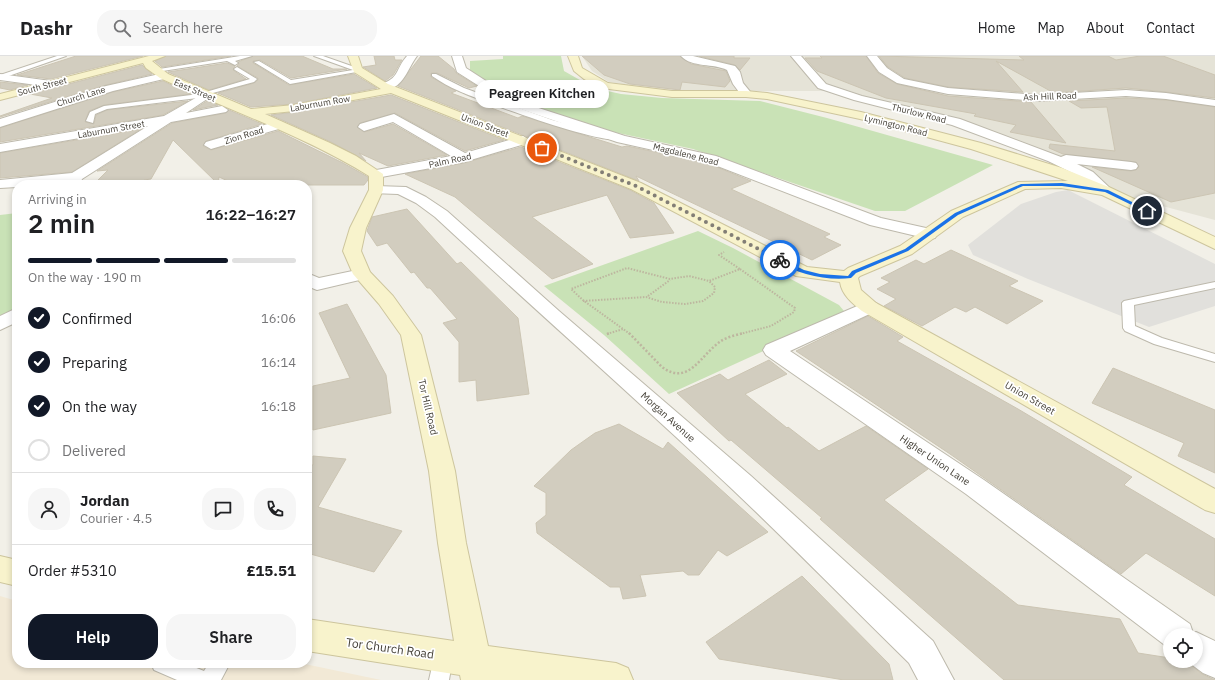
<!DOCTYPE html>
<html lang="en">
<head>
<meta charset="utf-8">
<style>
  :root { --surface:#fff; --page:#f6f6f6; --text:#202124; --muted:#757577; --line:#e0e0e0; --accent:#111827 }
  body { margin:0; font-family:"IBM Plex Sans",sans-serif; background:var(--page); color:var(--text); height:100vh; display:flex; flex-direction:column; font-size:15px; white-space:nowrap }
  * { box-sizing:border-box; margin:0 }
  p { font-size:13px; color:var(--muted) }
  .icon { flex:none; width:22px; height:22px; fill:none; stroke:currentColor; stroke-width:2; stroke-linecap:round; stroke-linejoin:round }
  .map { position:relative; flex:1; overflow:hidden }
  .sheet { position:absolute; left:12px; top:124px; width:300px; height:488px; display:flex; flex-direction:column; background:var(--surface); border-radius:16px; box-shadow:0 2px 6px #0003 }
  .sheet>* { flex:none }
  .fabs { position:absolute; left:1163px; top:572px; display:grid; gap:8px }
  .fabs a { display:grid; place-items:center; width:40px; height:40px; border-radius:50%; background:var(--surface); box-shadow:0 2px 6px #0003; font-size:20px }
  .pin { position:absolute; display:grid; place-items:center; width:34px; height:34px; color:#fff; margin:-17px; border:2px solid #fff; border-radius:50%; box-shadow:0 1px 4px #0007 }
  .courier { position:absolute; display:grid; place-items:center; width:40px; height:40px; margin:-20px; border:3px solid #1a73e8; border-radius:50%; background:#fff; color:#222; box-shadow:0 1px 5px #0007 }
  .bubble { position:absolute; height:28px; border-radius:14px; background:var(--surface); box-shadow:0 2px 6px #0003; font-size:13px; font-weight:600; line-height:28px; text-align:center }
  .overview em { font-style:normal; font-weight:600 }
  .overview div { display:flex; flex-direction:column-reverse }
  .overview { display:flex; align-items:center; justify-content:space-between; height:68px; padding:0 16px }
  h1 { font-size:26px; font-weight:600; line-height:30px }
  .bar { display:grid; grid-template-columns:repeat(4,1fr); gap:6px 4px; align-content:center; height:48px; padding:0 16px }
  .bar i { height:5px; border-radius:3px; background:var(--line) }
  .bar .active { background:var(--accent) }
  .bar p { grid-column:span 4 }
  .line { display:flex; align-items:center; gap:10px; padding:0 16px; border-top:1px solid var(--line) }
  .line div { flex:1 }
  .round { display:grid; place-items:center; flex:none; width:42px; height:42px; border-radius:16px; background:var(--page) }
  ol { padding:0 16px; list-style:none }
  li { display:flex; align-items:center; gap:12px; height:44px }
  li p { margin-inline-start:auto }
  li .icon { padding:4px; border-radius:50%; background:var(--accent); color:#fff; stroke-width:4 }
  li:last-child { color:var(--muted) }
  li i { width:22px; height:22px; border:2px solid var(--line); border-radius:50% }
  .action { display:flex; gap:8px; margin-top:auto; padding:8px 16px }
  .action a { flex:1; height:46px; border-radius:16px; background:var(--accent); color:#fff; font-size:16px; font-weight:600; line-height:46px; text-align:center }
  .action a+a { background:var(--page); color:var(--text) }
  header { display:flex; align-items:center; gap:24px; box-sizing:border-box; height:56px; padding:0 20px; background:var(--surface); border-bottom:1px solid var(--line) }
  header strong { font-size:19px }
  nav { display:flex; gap:22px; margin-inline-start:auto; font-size:14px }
  .search { width:280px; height:36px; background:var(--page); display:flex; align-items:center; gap:10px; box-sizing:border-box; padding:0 14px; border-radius:16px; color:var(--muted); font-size:15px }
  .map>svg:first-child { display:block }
  .residential { fill:#e5e3d7 }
  .commercial { fill:#f2e9d6 }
  .green { fill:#c9e2b6 }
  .parking { fill:#e1e0dc }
  .building { fill:#d2cdbf; stroke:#ccc5b3 }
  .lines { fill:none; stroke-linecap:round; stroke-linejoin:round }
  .lane-casing { stroke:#bdb9ac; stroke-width:2 }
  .street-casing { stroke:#bdb9ac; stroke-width:2 }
  .secondary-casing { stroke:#cdc59d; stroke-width:2 }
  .path-far1 { stroke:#bdb69f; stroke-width:2; stroke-dasharray:1.5 1.5; stroke-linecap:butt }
  .path { stroke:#bdb69f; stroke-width:2.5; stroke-dasharray:2 2; stroke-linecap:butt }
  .lane { fill:#fff; fill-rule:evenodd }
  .street { fill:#fff; fill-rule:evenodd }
  .secondary { fill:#f8f3cc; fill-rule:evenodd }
  .route { fill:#1a73e8 }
  .done { stroke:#827e76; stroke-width:4; stroke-dasharray:0 7.2 }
  .labels { text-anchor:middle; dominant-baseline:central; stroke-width:3.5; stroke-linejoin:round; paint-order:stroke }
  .far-street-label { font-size:9px; fill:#454138; stroke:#fff }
  .street-label { font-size:10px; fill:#454138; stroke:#fff }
  .near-street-label { font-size:12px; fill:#454138; stroke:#fff }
</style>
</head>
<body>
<header>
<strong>Dashr</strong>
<div class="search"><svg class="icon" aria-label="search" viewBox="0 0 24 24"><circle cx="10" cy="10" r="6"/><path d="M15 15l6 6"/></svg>Search here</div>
<nav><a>Home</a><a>Map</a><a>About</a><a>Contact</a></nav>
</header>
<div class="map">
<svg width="1215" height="624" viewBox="0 0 1215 624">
  <rect width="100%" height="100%" fill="#f2f0e8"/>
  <path class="residential" d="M582 0H1215V164L1106 135 1088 119 956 66 837 35H674L640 31 609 26 592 15Z"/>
  <path class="commercial" d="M0 540 17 545V607H300L381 624H0Z"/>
  <path class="green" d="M503 0H561L564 15 594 32 621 38 662 42 760 45 827 62 993 109 905 155H875L693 93 604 74 522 46 492 30 470 15V5L503 3Z
    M17 157V253L0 263V159Z
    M698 175 733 192 839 249 844 255 818 270 669 338 604 279 544 230Z"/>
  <path class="parking" d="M1068 134 1215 208V250L1149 271 1028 223 973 199 968 189 1021 148 1056 136Z"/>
  <path class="building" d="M76 0H143L51 23 17 19Z
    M166 0H231L162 11 155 5Z
    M253 0H302L333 13H347L291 22 260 4 253 5V7L289 29 354 18 377 32 294 48 251 51 218 37 254 27 258 24V22L237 10 239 7 238 6Z
    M374 0H394L395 4H402L393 19 385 25 363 11 376 9Z
    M421 0H438L454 13 456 17 477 30 469 32 437 17H431V21L456 35 451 37 518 62 522 60 622 91 627 90 707 107 751 125 731 133 830 178 824 181 841 189 812 204 636 120 639 125 398 30Z
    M582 0H680L691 8 726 15 730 25 725 31 682 26 680 34 630 28 604 19Z
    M699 0H734V2H750L740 14 735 9Z
    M820 0H866L878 17 897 28 948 40 1031 46 1066 87 1010 76 1016 69 974 60 976 58 886 42 817 15 805 2H822Z
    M879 0 1024 4 1019 0H1108L1116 4 1140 0H1163L1215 19V42L1166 36 1126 32 1054 37 996 5 1023 36 948 31 905 22 888 11Z
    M227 7 235 10 233 14 246 23 209 34 168 16Z
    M142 9 152 18 106 29 0 61V60L52 42 30 38Z
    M163 25 191 38 104 49 89 55 85 66 94 68 96 59 107 54 188 45 163 59 0 86V72L113 36Z
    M0 26 28 29 10 34 0 32Z
    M391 39 504 84 465 95 395 57 360 67 357 71 364 76 393 68 447 99 388 110 359 97 366 105 331 86 271 59 294 56Z
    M1126 42 1166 44 1215 51V137L1171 146 1092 111 1131 115 1136 114 1139 111 1136 106 1063 98 1049 92 1050 88 1115 95 1107 51 1081 52 1069 45Z
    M207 45 218 49 193 54Z
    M229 54 262 68 206 85 203 90 211 94 278 75 343 107 368 121V124L364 129H237L219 121 218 128 173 84 151 123 144 124V129H93L108 114 97 115 172 67 226 57Z
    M141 73 72 116 0 122V97Z
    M521 91 630 134 654 147 674 177 630 182 607 139 532 161 593 208 552 223 455 141 405 118 464 107Z
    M407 153 457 208 461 206 518 262 529 338 477 345 476 324 459 326V286L443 267 457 263 430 232H427L414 216 411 217 387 187 377 190 367 175 372 161Z
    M951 194 1018 225 1009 230 1043 245 1007 268 975 251 966 256 955 251 922 270 884 250 896 243 877 233 890 226 881 222 916 204 924 208Z
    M347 248 386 319 391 357 313 374V330L350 322 319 257Z
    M868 260 903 281 897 285 1018 353 1132 421 1124 429 1215 483V540L1146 497 1121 518 950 398 796 295Z
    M769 304 787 318 745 338 787 372 788 371 819 395 866 370 928 413 884 444 1018 549 1120 563 1138 597 1170 602V605H1186L1202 618 1215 624H1004L820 463 822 462 731 384 729 385 677 337 720 318 728 324Z
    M1113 312 1215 354V417L1178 400 1184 387 1092 347Z
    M619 368 663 393 668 386 768 476 727 500 718 494 699 519H688L683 515 640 519 646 540 623 543 620 531H610L537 477 536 467 546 459V437L534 430 571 394 595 377Z
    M313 400 346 403 318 451 402 475 374 516 307 497V409H313Z
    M802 520 889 608 893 624H844L719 603 706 586Z"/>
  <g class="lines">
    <g class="lane-casing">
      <path id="lane" d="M57 0H66L0 23V19Z
        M240 0H252L235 5 238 7 235 9 227 5 156 16 153 14Z
        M314 0H323L360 13 362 15 290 28 254 6 259 5 291 24 353 14Z
        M237 11 257 23 254 26 209 38 206 41 107 53 95 58 93 67 86 65 90 56 104 50 199 38 250 23 235 14 234 13Z
        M432 18H436L464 32 552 64 620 82C608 92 479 44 459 35 449 31 441 26 432 20Z
        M1215 226V232L1134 249 1135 270 1162 282 1215 298V306L1154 288 1125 275 1123 272 1122 247 1124 245Z
        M443 590 450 593 453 600 449 624H429L436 593Z
        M151 607H184L204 615 209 607H230L221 624H177L154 614Z"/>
    </g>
    <g class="street-casing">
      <path id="street" d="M407 0H417C407 13 402 38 380 32L379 30 380 28C400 23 395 13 407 0Z
        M452 0H462L466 12 517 45 625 80 716 100 881 162 935 174 937 178 935 182 929 183 870 169 707 106 617 86 509 49 457 16Z
        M681 0H693L735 10 740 16 743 27 752 38 750 40H742L733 28 727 14C714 7 692 12 681 0Z
        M791 0H801L826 28 862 40 960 63 1061 101 1066 99 1131 106 1136 107 1138 110 1136 113 1131 114 1077 108 1093 116 1113 135 1111 138H1101L1083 122 1048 105 952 69 854 44 818 32Z
        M867 0H877L887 12 904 23 948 32 1037 39 1126 34 1166 37 1215 44V50L1166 43 1126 40 1037 45 948 38 897 27 879 16Z
        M164 17 168 18 169 20 168 22 113 35 0 71V63L106 30Z
        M0 18 51 25 56 28 51 31 0 24Z
        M206 36 212 39 210 41 186 57 222 50 228 54 226 56 171 66 82 123 80 129H66L67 126 17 129V131L0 132V124L72 117 148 70 0 96V88L164 60Z
        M394 58 465 97 523 80 529 84 528 87 464 106 376 122 371 121 369 118 371 115 451 100 393 66 364 75 358 71 360 68Z
        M278 65 282 66 284 69 282 72 211 93 204 89 206 86Z
        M376 130 406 131 426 141 447 155 559 255 751 420 933 585 954 624H918L909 607C850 549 792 490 732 433 634 341 534 253 435 161L416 147 398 138 371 137 369 134 371 131Z
        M362 213 368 214 371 218 368 222 317 234 307 230V217L319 222Z
        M869 245 876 247 879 251 876 255 790 295 984 424 1190 568 1193 577 1196 576 1215 585V622L1203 617 1187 605H1196V579H1170V591L1166 590 966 438 766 299 763 294 766 289Z
        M17 252V266L0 274V260Z"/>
    </g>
    <g class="secondary-casing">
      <path id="secondary" d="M149 0H165L152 5 168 18 251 53 294 49 381 33 354 16 348 0H358L362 12 388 28 641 127 807 211 844 215 848 212 900 190 951 155 1018 126 1068 125 971 93 860 63 767 43 746 41H672L601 32 584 23 574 15 568 0H578L582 12 608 27 672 35H746L767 37 861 56 981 87 1062 112 1111 132 1215 181V193L1102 139 1061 132 1025 133 963 161 912 198 860 220 858 222 861 234 876 247 1215 433V457L1205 454 862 255C852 247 842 239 840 226L796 220 631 133 391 37 294 55 265 58 330 87 356 100 383 118V134L366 172 361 195 370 216 393 240 421 279 455 415 466 487 488 590 616 607 628 612 633 624H461L460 619 307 595V563L454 585 438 487 429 415 401 279 379 248 353 218 343 195 350 172 369 134V120C303 79 230 55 160 22L146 12 143 7 0 44V38Z
        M0 500 17 504V530L0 526Z"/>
    </g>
    <path class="path-far1" d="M740 213 795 252 794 256 771 270 740 278
      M648 240 670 224
      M583 245 646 241 662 246 685 248 703 245 714 237 715 231 709 225 740 213 719 199 724 196
      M607 278 623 273
      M630 278 584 245 571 233 627 212 670 223 689 220 709 225"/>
    <path class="path" d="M629 277 662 311C689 331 701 298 721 285 727 281 736 279 744 277
      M607 278 610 277"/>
    <use href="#lane" class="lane"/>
    <use href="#street" class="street"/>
    <use href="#secondary" class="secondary"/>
  </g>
  <path class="route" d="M1062 127 1108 134 1150 155 1146 156 1105 136 1062 130H1023L958 159 908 195 856 217 851 222C828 225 796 219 778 204L782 203 804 214 820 218 848 220 852 215 905 193 955 157 1021 128Z"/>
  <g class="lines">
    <path class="done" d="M542 92 636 130 780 204"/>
  </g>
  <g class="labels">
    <g class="far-street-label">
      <text transform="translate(42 30) rotate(-15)">South Street</text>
      <text transform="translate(195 34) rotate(23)">East Street</text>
      <text transform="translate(81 40) rotate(-17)">Church Lane</text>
      <text transform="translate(1050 40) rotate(-2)">Ash Hill Road</text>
      <text transform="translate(320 47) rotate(-10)">Laburnum Row</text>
      <text transform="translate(919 57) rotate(14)">Thurlow Road</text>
      <text transform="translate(485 69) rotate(21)">Union Street</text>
      <text transform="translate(896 69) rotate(14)">Lymington Road</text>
      <text transform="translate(111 73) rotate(-10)">Laburnum Street</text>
      <text transform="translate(244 79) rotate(-17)">Zion Road</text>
      <text transform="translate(686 98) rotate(14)">Magdalene Road</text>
      <text transform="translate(450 104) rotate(-12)">Palm Road</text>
    </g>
    <g class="street-label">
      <text transform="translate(1030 342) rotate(30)">Union Street</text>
      <text transform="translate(428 351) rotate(77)">Tor Hill Road</text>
      <text transform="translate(668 361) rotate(42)">Morgan Avenue</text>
      <text transform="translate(935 404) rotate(34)">Higher Union Lane</text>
    </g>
    <g class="near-street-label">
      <text transform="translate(390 592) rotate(8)">Tor Church Road</text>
    </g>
  </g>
</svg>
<div class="fabs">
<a><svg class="icon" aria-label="locate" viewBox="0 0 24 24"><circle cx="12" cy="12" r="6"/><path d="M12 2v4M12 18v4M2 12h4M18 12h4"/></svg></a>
</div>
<div class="pin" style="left:542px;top:92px;background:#ea580c"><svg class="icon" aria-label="bag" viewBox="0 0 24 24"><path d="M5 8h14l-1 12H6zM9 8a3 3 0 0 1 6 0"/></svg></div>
<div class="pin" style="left:1147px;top:155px;background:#1f2937"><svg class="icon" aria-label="home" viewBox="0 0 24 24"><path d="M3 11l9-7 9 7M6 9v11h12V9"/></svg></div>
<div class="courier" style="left:780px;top:204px"><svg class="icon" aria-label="bike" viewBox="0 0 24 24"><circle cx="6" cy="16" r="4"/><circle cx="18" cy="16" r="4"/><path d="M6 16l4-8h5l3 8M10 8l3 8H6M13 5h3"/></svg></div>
<div class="bubble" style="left:475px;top:24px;width:134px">Peagreen Kitchen</div>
<section class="sheet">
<div class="overview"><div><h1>2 min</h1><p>Arriving in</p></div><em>16:22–16:27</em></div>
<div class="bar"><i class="active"></i><i class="active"></i><i class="active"></i><i></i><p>On the way · 190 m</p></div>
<ol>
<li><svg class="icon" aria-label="check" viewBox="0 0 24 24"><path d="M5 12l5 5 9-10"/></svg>Confirmed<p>16:06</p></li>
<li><svg class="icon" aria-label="check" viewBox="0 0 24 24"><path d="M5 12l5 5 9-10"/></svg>Preparing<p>16:14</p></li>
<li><svg class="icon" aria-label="check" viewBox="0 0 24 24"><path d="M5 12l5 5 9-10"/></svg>On the way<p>16:18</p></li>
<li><i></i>Delivered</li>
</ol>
<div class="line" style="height:72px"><a class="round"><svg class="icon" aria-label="person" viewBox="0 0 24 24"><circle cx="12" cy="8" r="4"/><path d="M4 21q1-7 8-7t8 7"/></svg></a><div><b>Jordan</b><p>Courier · 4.5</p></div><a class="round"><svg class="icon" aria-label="chat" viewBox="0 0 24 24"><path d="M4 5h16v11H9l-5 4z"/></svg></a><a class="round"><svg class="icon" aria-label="phone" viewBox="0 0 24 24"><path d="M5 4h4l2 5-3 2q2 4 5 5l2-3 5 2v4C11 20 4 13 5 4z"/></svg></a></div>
<div class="line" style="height:52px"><div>Order #5310</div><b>£15.51</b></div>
<div class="action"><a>Help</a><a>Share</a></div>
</section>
</div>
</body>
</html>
